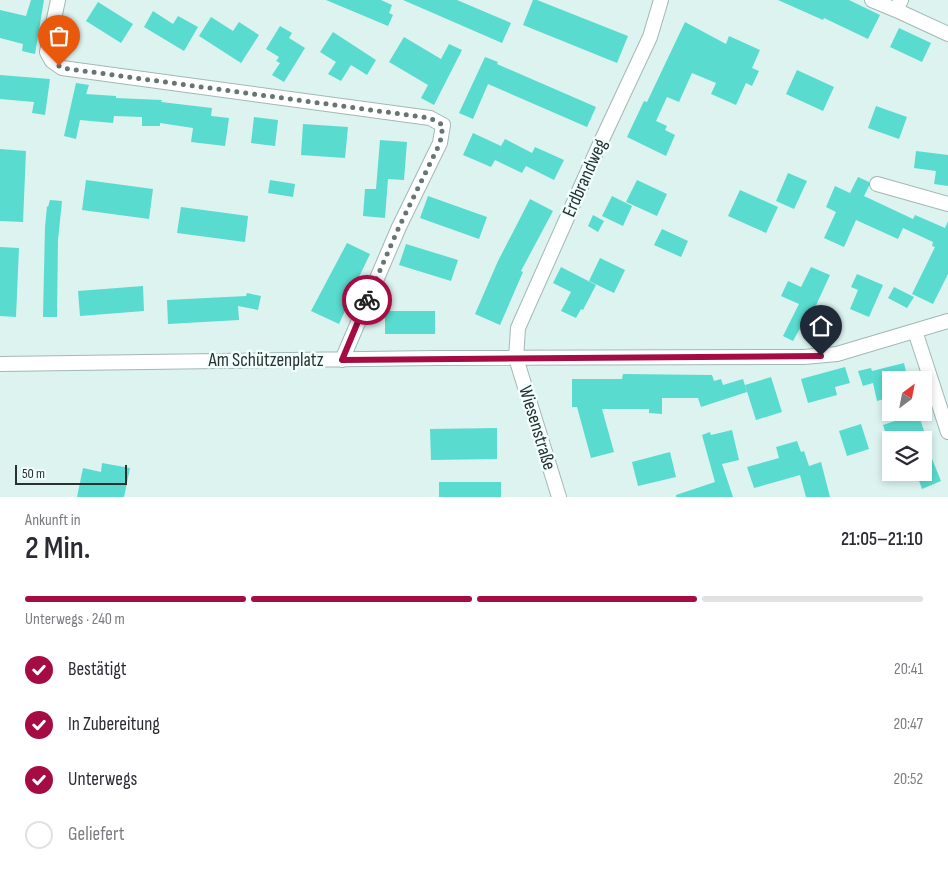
<!DOCTYPE html>
<html lang="de">
<head>
<meta charset="utf-8">
<style>
  :root { --surface:#fff; --page:#f7f7f7; --text:#2b2b33; --muted:#7c7c81; --line:#e1e1e2; --accent:#a40c43 }
  body { margin:0; font-family:"Sofia Sans Condensed",sans-serif; background:var(--page); color:var(--text); height:100vh; display:flex; flex-direction:column; font-size:19px; white-space:nowrap }
  * { box-sizing:border-box; margin:0 }
  p { font-size:16px; color:var(--muted) }
  .icon { flex:none; width:28px; height:28px; fill:none; stroke:currentColor; stroke-width:2; stroke-linecap:round; stroke-linejoin:round }
  .map { position:relative; height:497px; overflow:hidden }
  .side { display:flex; flex-direction:column; background:var(--surface); flex:1 }
  .side>* { flex:none }
  .needle { width:32px; rotate:32deg }
  .controls { position:absolute; left:882px; top:371px; display:grid; gap:10px }
  .controls a { display:grid; place-items:center; width:50px; height:50px; border-radius:0px; background:var(--surface); box-shadow:0 2px 8px #0003; font-size:25px }
  .scale { position:absolute; left:15px; bottom:12px; width:112px; box-sizing:border-box; padding-left:5px; border:2px solid #283130; border-top:0; font-size:14px; line-height:18px; white-space:nowrap; color:#283130; -webkit-text-stroke:4px #f0fefc; paint-order:stroke }
  .pin { position:absolute; display:grid; place-items:center; width:42px; height:42px; color:#fff; margin:-51px -21px; border-radius:50% 50% 50% 0; rotate:-45deg; box-shadow:0 0 5px #0007 }
  .pin .icon { rotate:45deg }
  .courier { position:absolute; display:grid; place-items:center; width:50px; height:50px; margin:-25px; border:4px solid #a40c43; border-radius:50%; background:#fff; color:#222; box-shadow:0 1px 6px #0007 }
  .overview em { font-style:normal; font-weight:600 }
  .overview div { display:flex; flex-direction:column-reverse }
  .overview { display:flex; align-items:center; justify-content:space-between; height:85px; padding:0 25px }
  h1 { font-size:32px; font-weight:600; line-height:38px }
  .bar { display:grid; grid-template-columns:repeat(4,1fr); gap:8px 5px; align-content:center; height:60px; padding:0 25px }
  .bar i { height:6px; border-radius:4px; background:var(--line) }
  .bar .active { background:var(--accent) }
  .bar p { grid-column:span 4 }
  ol { padding:0 25px; list-style:none }
  li { display:flex; align-items:center; gap:15px; height:55px }
  li p { margin-inline-start:auto }
  li .icon { padding:5px; border-radius:50%; background:var(--accent); color:#fff; stroke-width:4 }
  li:last-child { color:var(--muted) }
  li i { width:28px; height:28px; border:2px solid var(--line); border-radius:50% }
  .map>svg:first-child { display:block }
  .building { fill:#59dbcf }
  .lines { fill:none; stroke-linecap:round; stroke-linejoin:round }
  .minor-casing { stroke:#a2b8b5; stroke-width:16 }
  .minor { stroke:#fff; stroke-width:14 }
  .done { stroke:#677573; stroke-width:5; stroke-dasharray:0 9 }
  .route { stroke:#a40c43; stroke-width:6 }
  .labels { text-anchor:middle; dominant-baseline:central; stroke-width:5; stroke-linejoin:round; paint-order:stroke }
  .street-label { font-size:19px; fill:#283130; stroke:#f0fefc }
</style>
</head>
<body>
<div class="map">
<svg width="948" height="497" viewBox="0 0 948 497">
  <rect width="100%" height="100%" fill="#dcf3f0"/>
  <path class="building" d="M31 0H44L35 54 22 51 23 44 0 38V10L26 16Z
    M326 0H381L392 5 389 13 393 15 388 26Z
    M403 0H457L511 23 502 43Z
    M533 0H537L628 36 617 63 523 25Z
    M778 0H849L880 15 868 39 824 18 823 20Z
    M98 2 133 24 121 43 86 21Z
    M153 11 173 24 178 16 198 27 184 51 144 27Z
    M211 17 233 31 239 22 259 35 241 63 199 36Z
    M685 22 726 44 729 36 760 50 752 68 759 71 752 86 746 83 736 105 711 94 716 83 692 73 679 102 667 97 656 121 667 126 665 130 675 135 666 156 627 137 644 101 647 102Z
    M280 26 292 33 289 38 305 48 284 82 272 75 280 63 276 61 279 57 266 49Z
    M899 28 931 43 922 62 890 47Z
    M333 32 376 60 367 75 351 65 341 81 328 74 336 62 320 52Z
    M404 37 441 59 449 44 462 50 434 105 421 98 428 85 389 62Z
    M485 57 498 62 497 64 596 107 587 127 488 84 473 119 459 113Z
    M797 70 834 87 823 111 786 94Z
    M0 75 50 79 45 115 32 113 34 102 0 99Z
    M76 83 89 85 86 94 116 96V98L162 100 161 102 212 108 211 116 229 118 225 146 191 142 193 128 160 123V126H142V117L114 116 113 123 80 120 76 139 64 136Z
    M876 106 907 117 899 139 868 128Z
    M254 117 278 120 275 146 251 143Z
    M303 124 348 127 345 158 301 155Z
    M473 133 501 146 505 139 532 153 535 147 564 160 554 180 526 166 522 173 495 160 491 167 463 155Z
    M380 140 407 142 404 180 388 179 385 218 363 216 365 189H376Z
    M0 149 26 151 23 222 0 221Z
    M916 151 948 155V186L934 184 936 171 914 168Z
    M788 173 807 181 794 209 776 201Z
    M858 177 869 182V186L864 196 913 219 915 215 945 228 948 221V274L933 304 912 294 935 247 932 246 933 242 903 228 898 239 856 220 844 247 824 238 836 212 826 207 835 186 850 193Z
    M86 180 153 189 149 219 82 210Z
    M270 180 295 184 293 197 268 193Z
    M637 180 667 194 657 216 626 202Z
    M740 190 778 207 766 233 728 216Z
    M428 196 487 217 479 239 420 218Z
    M612 196 632 206 623 226 602 216Z
    M530 199 553 211 521 271 523 272 500 325 475 314 498 261Z
    M50 200 62 201 58 240 57 317H43L45 227 47 206 48 207Z
    M181 207 248 216 245 242 177 233Z
    M593 215 604 221 598 232 588 226Z
    M662 229 688 241 681 257 654 245Z
    M347 243 370 254 347 302H349L339 324 311 311Z
    M406 244 458 260 451 281 399 265Z
    M0 247 19 248 16 317 0 316Z
    M600 258 625 270 614 293 589 281Z
    M561 267 596 285 583 310 581 309 576 318 561 311 571 292 553 283Z
    M811 267 830 275 812 314 837 325 832 336 803 323 793 341 783 336 799 304 781 296 788 281 801 287Z
    M857 274 883 285 869 317 850 309 858 290 851 287Z
    M143 286 144 311 80 316 78 291Z
    M894 287 914 297 907 308 888 298Z
    M247 293 261 296 258 310 238 306 239 320 168 324 167 300 246 296Z
    M385 311H435V334H385Z
    M904 363 908 380H891V397L877 401 873 383 863 386 858 371 871 368 872 371Z
    M845 367 850 383 835 387 837 395 808 403 801 379Z
    M623 374 712 375 714 381 721 379 723 385 743 379 747 392 701 407 698 398H662V414L649 413V409H602L614 452 591 458 577 407H572V379H622Z
    M771 377 782 412 756 420 745 385Z
    M895 412H918L924 431 888 441 883 425 898 420Z
    M861 424 869 449 847 456 839 431Z
    M497 428V459L431 460 430 429Z
    M732 430 739 460 722 464 733 497H676V495L715 482 702 435 710 432 711 435Z
    M924 439 941 481 922 489 916 472H924Z
    M797 441 801 452 804 451 809 466 821 462 830 497H806L800 475 754 488 747 467 779 458 776 447Z
    M670 452 676 477 638 486 632 462Z
    M102 463 130 468 124 497H77L83 468 101 472Z
    M439 482H501V497H439Z"/>
  <g class="lines">
    <g class="minor-casing">
      <path id="minor" d="M58 0 47 52 52 61 62 68 430 118 443 125 440 143 399 227 342 360
        M872 0 896 10
        M901 0 896 10 948 34
        M877 184 948 204
        M915 331 948 432
        M0 364 435 358 804 357 837 354 948 321
        M559 497 516 358 518 328 599 146 650 37 661 0"/>
    </g>
    <use href="#minor" class="minor"/>
  </g>
  <g class="lines">
    <path class="done" d="M59 66 62 68 430 118 443 125 440 143 399 227 367 300"/>
    <path class="route" d="M367 300 342 360 821 356"/>
  </g>
  <g class="labels">
    <g class="street-label">
      <text transform="translate(585 178) rotate(-66)">Erdbrandweg</text>
      <text x="266" y="360">Am Schützenplatz</text>
      <text transform="translate(537 428) rotate(73)">Wiesenstraße</text>
    </g>
  </g>
</svg>
<div class="controls">
<a><svg class="needle" viewBox="-14 -14 28 28"><path d="M0-13l5 13h-10z" fill="#e53935"/><path d="M0 13l5-13h-10z" fill="#7c7c81"/></svg></a>
<a><svg class="icon" aria-label="layers" viewBox="0 0 24 24"><path d="M12 4l9 5-9 5-9-5zM3 14l9 5 9-5"/></svg></a>
</div>
<div class="scale">50 m</div>
<div class="pin" style="left:59px;top:66px;background:#ea580c"><svg class="icon" aria-label="bag" viewBox="0 0 24 24"><path d="M5 8h14l-1 12H6zM9 8a3 3 0 0 1 6 0"/></svg></div>
<div class="pin" style="left:821px;top:356px;background:#1f2937"><svg class="icon" aria-label="home" viewBox="0 0 24 24"><path d="M3 11l9-7 9 7M6 9v11h12V9"/></svg></div>
<div class="courier" style="left:367px;top:300px"><svg class="icon" aria-label="bike" viewBox="0 0 24 24"><circle cx="6" cy="16" r="4"/><circle cx="18" cy="16" r="4"/><path d="M6 16l4-8h5l3 8M10 8l3 8H6M13 5h3"/></svg></div>
</div>
<section class="side">
<div class="overview"><div><h1>2 Min.</h1><p>Ankunft in</p></div><em>21:05–21:10</em></div>
<div class="bar"><i class="active"></i><i class="active"></i><i class="active"></i><i></i><p>Unterwegs · 240 m</p></div>
<ol>
<li><svg class="icon" aria-label="check" viewBox="0 0 24 24"><path d="M5 12l5 5 9-10"/></svg>Bestätigt<p>20:41</p></li>
<li><svg class="icon" aria-label="check" viewBox="0 0 24 24"><path d="M5 12l5 5 9-10"/></svg>In Zubereitung<p>20:47</p></li>
<li><svg class="icon" aria-label="check" viewBox="0 0 24 24"><path d="M5 12l5 5 9-10"/></svg>Unterwegs<p>20:52</p></li>
<li><i></i>Geliefert</li>
</ol>
</section>
</body>
</html>
